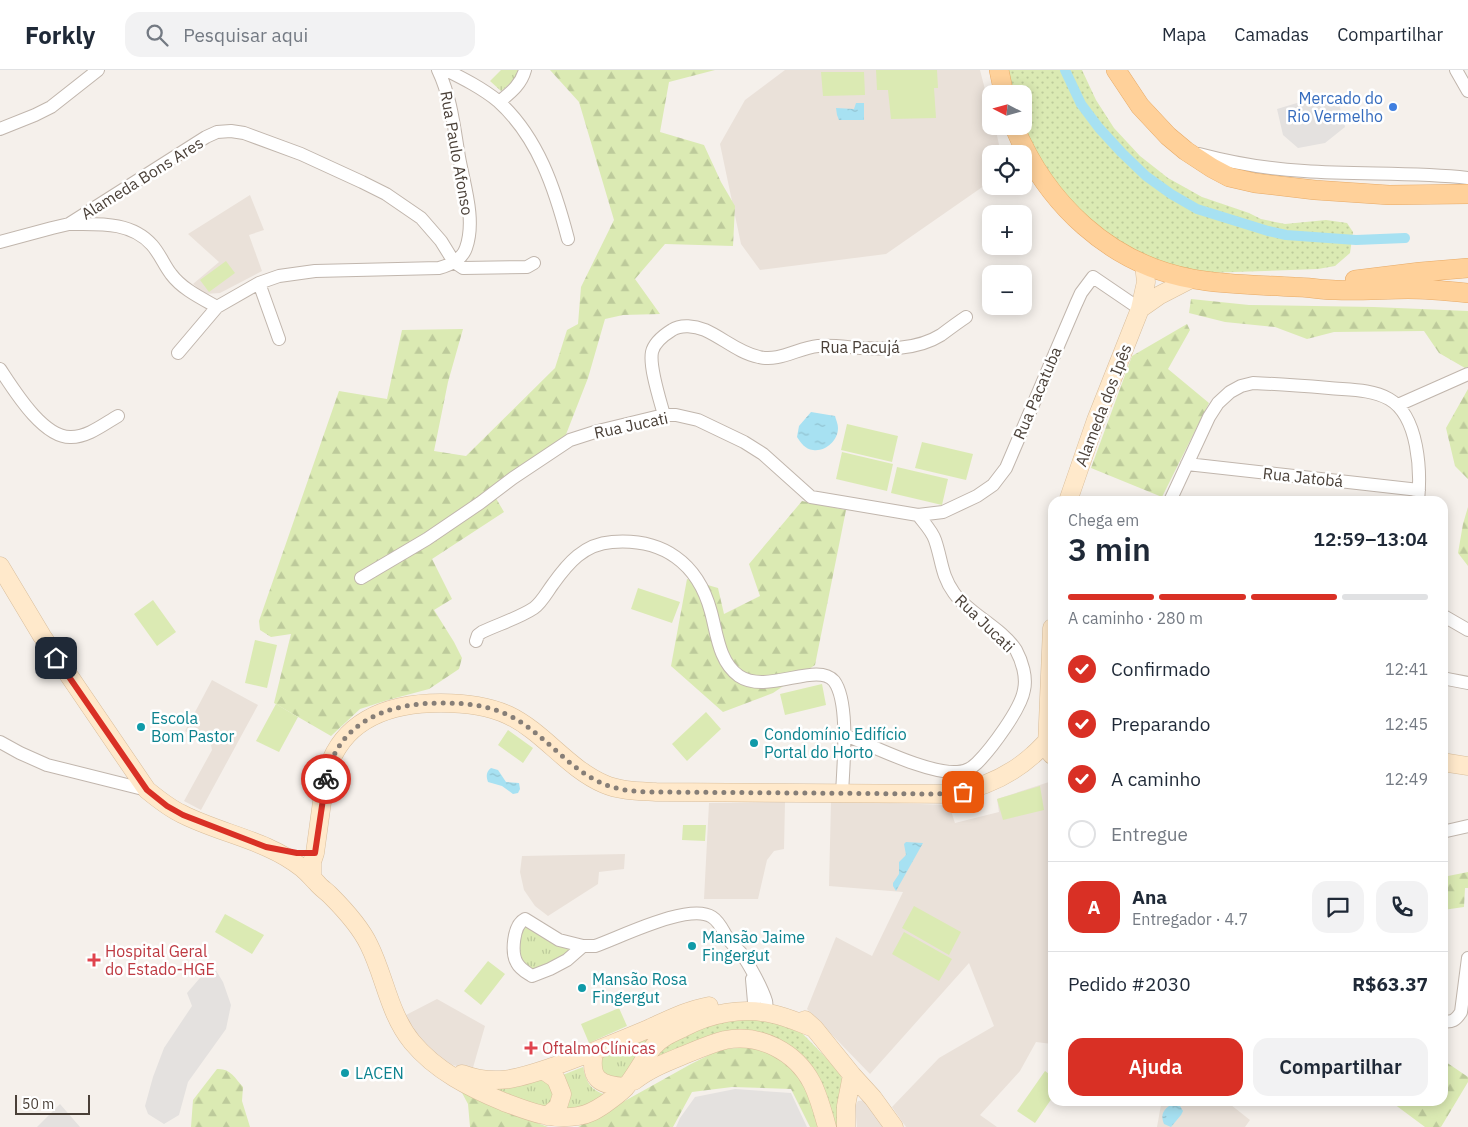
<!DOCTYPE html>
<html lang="pt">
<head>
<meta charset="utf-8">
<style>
  :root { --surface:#fff; --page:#f2f2f3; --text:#1f2937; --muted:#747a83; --line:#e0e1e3; --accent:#d93025 }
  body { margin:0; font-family:"IBM Plex Sans",sans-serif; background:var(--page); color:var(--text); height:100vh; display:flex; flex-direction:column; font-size:19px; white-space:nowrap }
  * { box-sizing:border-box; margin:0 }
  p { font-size:16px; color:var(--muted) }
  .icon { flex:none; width:28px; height:28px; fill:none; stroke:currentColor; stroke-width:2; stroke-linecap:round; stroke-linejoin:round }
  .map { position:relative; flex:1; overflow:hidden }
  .drawer { position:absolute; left:1048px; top:426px; width:400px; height:610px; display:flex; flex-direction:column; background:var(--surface); border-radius:15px; box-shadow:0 2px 12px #0003 }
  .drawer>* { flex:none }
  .needle { width:32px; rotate:276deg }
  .controls { position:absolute; left:982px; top:15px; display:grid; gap:10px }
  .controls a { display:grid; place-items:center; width:50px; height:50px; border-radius:10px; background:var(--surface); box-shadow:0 2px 12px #0003; font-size:25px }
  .scale { position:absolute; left:15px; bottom:12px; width:75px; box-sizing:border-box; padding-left:5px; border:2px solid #4a4038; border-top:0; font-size:14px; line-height:18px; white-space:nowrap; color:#4a4038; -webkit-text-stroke:4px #fff; paint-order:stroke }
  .pin { position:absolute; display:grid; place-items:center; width:42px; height:42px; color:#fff; margin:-21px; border-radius:10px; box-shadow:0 2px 8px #0006 }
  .courier { position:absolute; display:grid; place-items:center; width:50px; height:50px; margin:-25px; border:4px solid #d93025; border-radius:50%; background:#fff; color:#222; box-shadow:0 1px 6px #0007 }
  .headline em { font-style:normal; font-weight:600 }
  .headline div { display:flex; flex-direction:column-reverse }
  .headline { display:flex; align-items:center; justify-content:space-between; height:85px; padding:0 20px }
  h1 { font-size:32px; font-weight:600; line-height:38px }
  .bar { display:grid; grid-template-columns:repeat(4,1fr); gap:8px 5px; align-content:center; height:60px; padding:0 20px }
  .bar i { height:6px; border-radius:4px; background:var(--line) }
  .bar .current { background:var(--accent) }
  .bar p { grid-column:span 4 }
  .line { display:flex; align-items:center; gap:12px; padding:0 20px; border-top:1px solid var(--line) }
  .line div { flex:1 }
  .round { display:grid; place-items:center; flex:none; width:52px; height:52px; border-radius:15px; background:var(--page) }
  ol { padding:0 20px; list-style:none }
  li { display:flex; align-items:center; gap:15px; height:55px }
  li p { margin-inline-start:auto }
  li .icon { padding:5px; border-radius:50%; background:var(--accent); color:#fff; stroke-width:4 }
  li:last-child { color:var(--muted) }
  li i { width:28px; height:28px; border:2px solid var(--line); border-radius:50% }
  .button { display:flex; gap:10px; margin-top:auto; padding:10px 20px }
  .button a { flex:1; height:58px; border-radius:15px; background:var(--accent); color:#fff; font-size:20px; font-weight:600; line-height:58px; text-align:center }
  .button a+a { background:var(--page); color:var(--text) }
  header { display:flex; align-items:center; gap:30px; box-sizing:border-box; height:70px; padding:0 25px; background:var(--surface); border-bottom:1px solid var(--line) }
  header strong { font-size:24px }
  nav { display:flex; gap:28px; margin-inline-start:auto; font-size:18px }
  .search { width:350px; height:45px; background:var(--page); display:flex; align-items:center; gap:12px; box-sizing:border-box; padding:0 18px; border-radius:15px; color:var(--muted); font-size:19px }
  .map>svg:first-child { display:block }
  .residential { fill:#eae1d9 }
  .grass { fill:url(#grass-dots) }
  .forest { fill:url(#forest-firs) }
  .park { fill:url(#park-tufts) }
  .pitch { fill:#dbeab3 }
  .parking { fill:#e4e1df }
  .water { fill:url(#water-ripples) }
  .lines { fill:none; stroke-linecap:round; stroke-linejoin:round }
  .canal { stroke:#a7e1f2; stroke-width:10 }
  .street-casing { stroke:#c1b6ad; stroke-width:14 }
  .secondary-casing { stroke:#d9be9c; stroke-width:19 }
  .primary-casing { stroke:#e7aa67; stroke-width:20 }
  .street { stroke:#fff; stroke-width:12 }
  .secondary { stroke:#ffe9cb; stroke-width:18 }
  .primary { stroke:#ffd19a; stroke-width:19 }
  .done { stroke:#867e77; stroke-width:5; stroke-dasharray:0 9 }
  .route { stroke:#d93025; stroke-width:6 }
  .shop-dot { fill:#3f7fe0; stroke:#fff; stroke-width:2 }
  .culture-dot { fill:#0f9aa8; stroke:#fff; stroke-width:2 }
  .health-dot { fill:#e0444e; stroke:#fff; stroke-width:2 }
  .labels { text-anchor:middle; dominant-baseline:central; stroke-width:5; stroke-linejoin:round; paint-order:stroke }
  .shop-label { font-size:16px; fill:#366cbe; stroke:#fff; text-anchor:end }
  .street-label { font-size:16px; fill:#4a4038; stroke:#fff }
  .culture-label { font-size:16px; fill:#0d838f; stroke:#fff; text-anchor:start }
  .health-label { font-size:16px; fill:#be3a42; stroke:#fff; text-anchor:start }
</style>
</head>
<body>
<header>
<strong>Forkly</strong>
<div class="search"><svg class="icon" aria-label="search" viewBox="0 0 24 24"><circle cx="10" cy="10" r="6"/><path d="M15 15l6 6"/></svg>Pesquisar aqui</div>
<nav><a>Mapa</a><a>Camadas</a><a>Compartilhar</a></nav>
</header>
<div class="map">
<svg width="1468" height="1057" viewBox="0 0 1468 1057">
  <defs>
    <pattern id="grass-dots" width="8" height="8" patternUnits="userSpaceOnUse" patternTransform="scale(1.25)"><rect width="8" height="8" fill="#dbeab3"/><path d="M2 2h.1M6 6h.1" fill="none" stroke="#bdca9b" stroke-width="1.8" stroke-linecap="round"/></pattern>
    <pattern id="forest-firs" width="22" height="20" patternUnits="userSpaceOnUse" patternTransform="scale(1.25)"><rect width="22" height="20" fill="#dbeab3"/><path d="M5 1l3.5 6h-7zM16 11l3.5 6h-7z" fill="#bdca9b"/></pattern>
    <pattern id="park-tufts" width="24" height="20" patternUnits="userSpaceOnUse" patternTransform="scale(1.25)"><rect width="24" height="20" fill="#dbeab3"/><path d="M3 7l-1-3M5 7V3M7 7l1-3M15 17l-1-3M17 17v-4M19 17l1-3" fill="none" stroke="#bdca9b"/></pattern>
    <pattern id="water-ripples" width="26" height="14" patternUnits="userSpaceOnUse" patternTransform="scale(1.25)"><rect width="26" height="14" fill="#a7e1f2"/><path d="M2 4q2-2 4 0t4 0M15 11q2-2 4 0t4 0" fill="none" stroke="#91c2d0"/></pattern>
  </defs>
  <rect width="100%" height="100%" fill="#f5f0eb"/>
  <path class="residential" d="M785 0H980L991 43V56H995L1001 84H991V111L886 184 760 200 741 174 720 74 745 30Z
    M250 125 264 160 249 165 262 201 220 223 205 224 193 214 219 192 188 164Z
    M212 610 258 635 201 740 184 731 212 680 211 675 185 661Z
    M1052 711V974L1036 972 1020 1001 980 1045 997 1057H906L892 1037 939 988 994 956 969 893 870 1004 807 939 836 867 872 886 903 822 829 816 831 731 949 735 955 753 999 742 997 729Z
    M785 732 784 779 774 781 767 790 758 829H704L709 733Z
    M625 784 624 799 599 802 598 814 548 846 535 836 524 820 520 802 522 786Z
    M437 929 485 956 472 1001 441 991 413 963 404 946Z
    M866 1030 889 1057H857L855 1036 858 1031Z
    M1169 1031H1226L1250 1050 1245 1057H1157L1161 1035Z"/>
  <path class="grass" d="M998 0H1082L1096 30 1114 58 1140 86 1168 108 1202 127 1249 143 1261 149 1285 154 1326 150 1347 153 1353 162 1350 183 1335 196 1318 199 1205 203 1141 190 1040 108 1024 56V24H1000Z
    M730 944 771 948 800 961 839 1001 845 1016 842 1057H835L740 963 645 1000 660 978Z"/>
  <path class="forest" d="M550 0H715L669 12 660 62 704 75 721 112 735 136 733 176 665 174 635 209 660 244 623 245 605 249 588 308 565 367 490 418 504 442 432 489 452 529 434 540 454 572 462 588 459 599 429 619 388 630 360 639 331 666 274 633 291 564 271 567 260 560 259 551 339 321 387 329 402 260 463 259 448 312 434 381 466 386 555 298 567 260 578 254 581 217 614 150 579 32Z
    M1191 229 1249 235 1374 237 1468 241V297L1465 298 1439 283 1424 261 1334 262 1307 269 1275 257 1225 252 1189 243Z
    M1187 254 1190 260 1168 299 1209 333 1162 427 1091 398 1132 286Z
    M1468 319V409L1455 396 1446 358Z
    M802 431 846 440 815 595 773 623 723 642 671 596 687 509 718 518 724 544 760 526 749 494Z
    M1468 437V496L1458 483 1463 454Z
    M1468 802V818H1465L1464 837 1443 840V807Z
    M758 977 784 988 809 1017 823 1057H810L791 1019 732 1017 692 1022 673 1057H578L691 994 721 979Z
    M1443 990 1468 1007V1012L1441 1057H1425L1390 1031H1442Z
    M217 999C230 998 235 1008 243 1017L242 1031 250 1057H191L193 1030Z
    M461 1021 508 1042 548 1057H470L468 1034Z"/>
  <path class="park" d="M501 0H520L516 9 501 21 490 11Z
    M525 853 573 878 546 897 533 903 519 889 518 871Z
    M649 968 635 991 621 1008C611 1008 606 1005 599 999V986Z
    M583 997C587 1015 591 1020 609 1026L562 1046C572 1026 568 1025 560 1006Z
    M535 1010H546L553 1016 554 1034 538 1039 482 1017Z"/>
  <path class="pitch" d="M876 0H937L938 18H934L936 48 891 49 888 20H877Z
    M821 2H864L865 25 823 26Z
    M226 191 235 203 209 222 200 210Z
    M847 354 898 366 892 392 841 380Z
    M922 372 973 384 966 410 915 398Z
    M842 382 893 394 887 421 836 409Z
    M897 397 948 409 942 435 891 423Z
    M638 518 680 532 672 553 631 539Z
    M153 530 176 562 157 576 134 544Z
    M255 570 277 575 267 618 245 613Z
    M822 614 826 635 785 645 780 624Z
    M276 634 298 647 279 682 256 671Z
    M706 642 721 659 687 691 672 674Z
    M508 660 533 678 523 693 498 675Z
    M1040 716 1044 740 1003 750 997 729Z
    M683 755H706L705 771 682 770Z
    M914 836 961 862 949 885 902 858Z
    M225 844 264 865 252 884 215 862Z
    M904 862 952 889 939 911 892 884Z
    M488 891 505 904 481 935 464 921Z
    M619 938 627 956 589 973 581 954Z
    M1045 1001 1052 1006V1028L1035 1053 1017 1041Z"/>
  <path class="parking" d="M1327 24 1338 30 1345 57 1325 73 1298 78 1283 65 1277 39Z
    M212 894 223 912 231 935 226 959 188 1012 179 1045 164 1054 148 1044 145 1036 153 1007 164 978 192 936 187 923Z
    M735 1019 791 1023 807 1057H676L680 1048 695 1027Z
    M60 1034 80 1057H37Z"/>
  <path class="water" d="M856 33H864V50H839L837 45 836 38 854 39Z
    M811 342 835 346C836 350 838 354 838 358 838 371 825 382 813 380 805 379 801 373 797 367L799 356Z
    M491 698 498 700 506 712 519 713 520 719 518 723 513 724 502 716 488 712C486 706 486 702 491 698Z
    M906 772 923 773 896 821 893 816V813L899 804V792L906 785 904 774Z
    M1176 1033 1180 1036 1183 1041 1181 1045 1171 1057 1164 1054C1159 1043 1166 1036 1176 1033Z"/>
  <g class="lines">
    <path class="canal" d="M1065 0 1081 34 1099 58 1122 83 1146 106 1171 124 1197 139 1268 161 1286 165 1356 170 1405 168"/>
    <g class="street-casing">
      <path id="street" d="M446 0C464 9 482 18 498 31 538 67 555 119 568 169
        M1456 0 1468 21
        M499 32C510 23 521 15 525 0
        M0 59 35 45 51 37 98 0
        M1199 84C1233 93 1268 99 1304 101 1359 105 1414 102 1468 108
        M69 154C98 154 131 151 152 175 160 184 164 195 171 204 182 219 201 228 217 237
        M0 172 52 158 69 154 206 67 217 62 231 61 244 63 301 84 362 112 386 124 421 148 441 171 454 192 463 198 527 197 534 193
        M259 213 279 269
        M178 283 217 237 259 213 279 206 315 201 439 198C450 195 462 190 466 178 476 150 464 115 459 87 454 57 451 27 438 0
        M0 299C14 320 43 368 71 367 88 367 104 354 118 346
        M1398 335 1468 304
        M664 345C660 330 649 297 652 282 654 273 664 265 672 260 681 254 695 256 705 260 723 268 739 283 759 287 779 292 798 278 818 276 832 275 846 277 860 278 887 279 917 280 941 265 949 259 957 253 966 247
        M1187 394 1419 420
        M1170 431 1209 347 1218 333 1230 322 1241 316 1253 313C1278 314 1304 316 1329 318 1349 320 1371 319 1389 329 1419 346 1421 402 1418 431
        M918 445 943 442 977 426 993 415 1006 398 1076 234 1081 223 1093 207 1140 239
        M361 508 427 469 480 433 513 408 570 370 598 361 664 345H676L698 350 744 372 763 384 811 427 918 445C924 453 932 461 935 470 942 490 941 505 954 523 969 544 1001 557 1016 580 1022 591 1027 607 1024 620 1021 639 991 679 977 693 972 698 964 702 957 702 928 704 873 676 845 665
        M1442 545 1468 560
        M476 571 478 565 482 562C499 554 519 548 534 538 542 532 547 522 553 514 568 493 584 474 612 472 663 468 698 493 711 542 717 564 719 592 739 606 767 625 817 591 834 611 850 632 843 698 842 724
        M1442 608 1468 613
        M0 672 20 683 47 695 147 720
        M1442 762 1468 756
        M583 876 567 890 550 899 532 906C526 902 520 899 517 893 511 883 513 855 525 849L559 870 583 876H595C619 868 689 832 712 847 720 852 723 861 728 869 732 874 736 878 741 883 749 894 762 918 766 931 767 935 766 939 766 943
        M752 909 754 932 753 942
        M1442 951C1452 953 1456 950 1461 942L1468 888"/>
    </g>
    <g class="secondary-casing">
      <path id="secondary" d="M1140 239 1160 225 1191 209
        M1068 431 1096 350 1140 239 1146 212 1144 195
        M0 496 42 566 147 720C158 729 169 738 182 744 221 764 267 770 302 798 308 803 312 808 317 813 321 818 326 821 330 825 344 839 360 856 369 875 385 907 389 944 412 972 436 1001 470 1018 504 1032 528 1041 552 1051 578 1046 588 1045 596 1040 605 1034 612 1029 619 1024 625 1018 636 1005 643 989 654 976 662 967 672 963 683 958 710 943 743 937 773 944 787 947 800 953 814 958
        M1052 558 1047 676 1048 680 1052 685
        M1442 692 1468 696
        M312 806V792L315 783 325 710C337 652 386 633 441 633 464 633 486 635 508 645 544 662 567 698 604 714 620 721 639 721 656 722L952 724C981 718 1011 705 1033 685 1040 679 1046 672 1052 666
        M805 950 814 958 852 1005 873 1028 894 1057
        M594 981C589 1009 599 1015 625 1017
        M543 1000 556 1009 562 1024 558 1037 547 1046
        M462 1004C497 1017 522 1007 555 996 586 985 617 972 648 959 668 950 687 940 709 936
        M634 1011C650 998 670 991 689 983 701 978 713 973 725 970 760 963 796 982 812 1013 819 1027 823 1042 827 1057
        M846 1057V1036L852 1005"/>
    </g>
    <g class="primary-casing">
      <path id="primary" d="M999 0 1004 24
        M1116 0 1140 36 1168 66 1186 81 1212 98 1229 107 1255 113 1315 120 1389 125 1468 124
        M1014 56C1046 133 1109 194 1193 209 1226 215 1260 215 1294 217 1308 217 1322 220 1336 220 1360 221 1384 219 1408 219 1428 219 1448 221 1468 223
        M1355 210 1420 202 1468 198"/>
    </g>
    <use href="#street" class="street"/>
    <use href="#secondary" class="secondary"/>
    <use href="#primary" class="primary"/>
  </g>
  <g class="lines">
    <path class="done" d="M326 709C338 651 388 633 442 633 465 633 487 635 508 645 544 662 567 699 604 714 620 721 639 722 656 722L938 724 963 722"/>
    <path class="route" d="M56 588 147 720 167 736 183 745 266 777 297 783H315L326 709"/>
  </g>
  <circle class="shop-dot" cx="1393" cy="37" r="5"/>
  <g class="culture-dot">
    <circle cx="141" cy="657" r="5"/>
    <circle cx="754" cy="673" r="5"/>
    <circle cx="692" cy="876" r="5"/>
    <circle cx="582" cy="918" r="5"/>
    <circle cx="345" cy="1003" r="5"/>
  </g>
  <g class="health-dot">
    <path d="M91.5 882.5h5v5h5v5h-5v5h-5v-5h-5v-5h5z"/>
    <path d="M528.5 970.5h5v5h5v5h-5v5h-5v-5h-5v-5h5z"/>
  </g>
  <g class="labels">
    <g class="shop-label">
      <text x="1383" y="28">Mercado do<tspan x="1383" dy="18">Rio Vermelho</tspan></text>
    </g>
    <g class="street-label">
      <text transform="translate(457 83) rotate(80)">Rua Paulo Afonso</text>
      <text transform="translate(142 108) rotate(-32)">Alameda Bons Ares</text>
      <text x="860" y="277">Rua Pacujá</text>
      <text transform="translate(1037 323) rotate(-67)">Rua Pacatuba</text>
      <text transform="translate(1103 335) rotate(-69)">Alameda dos Ipês</text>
      <text transform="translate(631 355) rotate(-12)">Rua Jucati</text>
      <text transform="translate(1303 407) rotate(6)">Rua Jatobá</text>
      <text transform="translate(985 553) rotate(44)">Rua Jucati</text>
    </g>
    <g class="culture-label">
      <text x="151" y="648">Escola<tspan x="151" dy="18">Bom Pastor</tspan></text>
      <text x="764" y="664">Condomínio Edifício<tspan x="764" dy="18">Portal do Horto</tspan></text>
      <text x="702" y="867">Mansão Jaime<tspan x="702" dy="18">Fingergut</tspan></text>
      <text x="592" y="909">Mansão Rosa<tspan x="592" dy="18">Fingergut</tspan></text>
      <text x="355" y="1003">LACEN</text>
    </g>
    <g class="health-label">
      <text x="105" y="881">Hospital Geral<tspan x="105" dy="18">do Estado-HGE</tspan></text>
      <text x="542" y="978">OftalmoClínicas</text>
    </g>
  </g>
</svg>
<div class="controls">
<a><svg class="needle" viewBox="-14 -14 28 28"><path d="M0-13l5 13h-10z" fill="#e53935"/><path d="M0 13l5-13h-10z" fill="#747a83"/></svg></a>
<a><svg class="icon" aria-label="locate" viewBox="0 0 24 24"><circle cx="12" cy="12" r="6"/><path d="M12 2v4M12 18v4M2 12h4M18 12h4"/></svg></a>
<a>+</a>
<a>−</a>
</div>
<div class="scale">50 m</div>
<div class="pin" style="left:963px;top:722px;background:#ea580c"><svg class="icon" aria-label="bag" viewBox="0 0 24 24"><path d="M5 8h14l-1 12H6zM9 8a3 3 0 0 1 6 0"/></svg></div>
<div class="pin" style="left:56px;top:588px;background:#1f2937"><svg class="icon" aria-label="home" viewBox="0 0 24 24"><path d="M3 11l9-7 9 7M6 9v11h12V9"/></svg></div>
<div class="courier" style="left:326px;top:709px"><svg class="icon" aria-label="bike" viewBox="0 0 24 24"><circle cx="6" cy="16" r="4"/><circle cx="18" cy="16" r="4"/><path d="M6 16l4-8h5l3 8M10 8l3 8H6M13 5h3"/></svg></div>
<section class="drawer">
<div class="headline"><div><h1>3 min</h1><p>Chega em</p></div><em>12:59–13:04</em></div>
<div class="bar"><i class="current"></i><i class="current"></i><i class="current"></i><i></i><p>A caminho · 280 m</p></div>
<ol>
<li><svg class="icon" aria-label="check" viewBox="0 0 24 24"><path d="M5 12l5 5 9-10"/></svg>Confirmado<p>12:41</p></li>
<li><svg class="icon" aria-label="check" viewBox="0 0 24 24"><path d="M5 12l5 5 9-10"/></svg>Preparando<p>12:45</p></li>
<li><svg class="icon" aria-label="check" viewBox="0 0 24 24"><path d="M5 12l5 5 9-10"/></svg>A caminho<p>12:49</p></li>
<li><i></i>Entregue</li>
</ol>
<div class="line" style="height:90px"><b class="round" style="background:var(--accent);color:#fff">A</b><div><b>Ana</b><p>Entregador · 4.7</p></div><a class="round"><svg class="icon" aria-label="chat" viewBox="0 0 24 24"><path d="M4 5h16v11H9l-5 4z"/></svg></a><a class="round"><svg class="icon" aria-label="phone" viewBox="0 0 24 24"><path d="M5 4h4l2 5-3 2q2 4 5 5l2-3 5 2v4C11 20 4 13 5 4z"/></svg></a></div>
<div class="line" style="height:65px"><div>Pedido #2030</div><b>R$63.37</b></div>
<div class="button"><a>Ajuda</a><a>Compartilhar</a></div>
</section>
</div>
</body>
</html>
